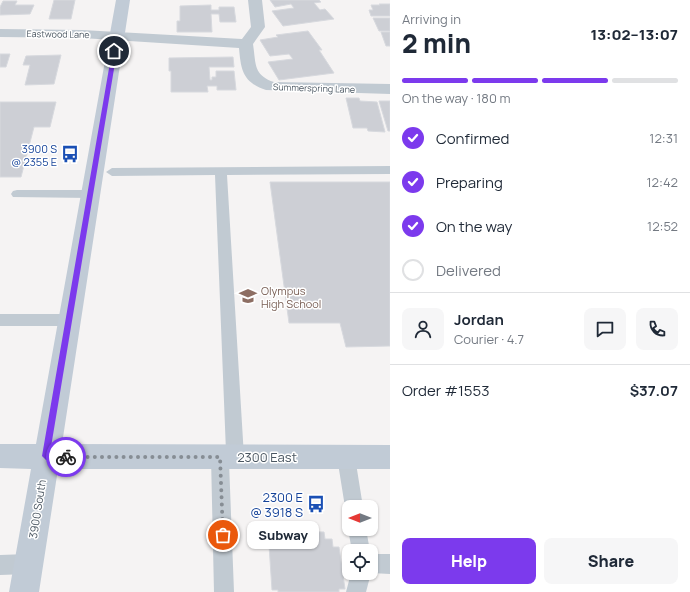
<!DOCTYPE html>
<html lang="en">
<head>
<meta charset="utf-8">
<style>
  :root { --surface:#fff; --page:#f6f6f7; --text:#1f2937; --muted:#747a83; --line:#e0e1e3; --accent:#7c3aed }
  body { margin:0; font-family:Manrope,sans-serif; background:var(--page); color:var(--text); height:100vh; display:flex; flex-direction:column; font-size:15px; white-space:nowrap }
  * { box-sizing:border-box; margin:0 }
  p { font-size:13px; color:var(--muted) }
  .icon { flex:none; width:22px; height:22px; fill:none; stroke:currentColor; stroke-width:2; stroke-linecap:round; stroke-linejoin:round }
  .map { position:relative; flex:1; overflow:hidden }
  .sheet { display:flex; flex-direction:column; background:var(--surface); width:300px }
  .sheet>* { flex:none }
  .needle { width:26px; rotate:270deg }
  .tools { position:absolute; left:342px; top:500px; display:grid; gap:8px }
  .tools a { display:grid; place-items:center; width:36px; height:36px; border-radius:8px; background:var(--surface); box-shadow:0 1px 3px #0004; font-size:20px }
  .pin { position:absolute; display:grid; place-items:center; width:34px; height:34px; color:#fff; margin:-17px; border:2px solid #fff; border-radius:50%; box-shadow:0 1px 4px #0007 }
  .courier { position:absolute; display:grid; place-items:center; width:40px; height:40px; margin:-20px; border:3px solid #7c3aed; border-radius:50%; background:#fff; color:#222; box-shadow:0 1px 5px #0007 }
  .bubble { position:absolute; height:28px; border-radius:8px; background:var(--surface); box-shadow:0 1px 3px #0004; font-size:13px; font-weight:800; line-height:28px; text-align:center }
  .summary em { font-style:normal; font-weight:800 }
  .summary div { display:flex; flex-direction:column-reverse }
  .summary { display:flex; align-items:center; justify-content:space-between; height:68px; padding:0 12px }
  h1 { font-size:26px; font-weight:800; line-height:30px }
  .bar { display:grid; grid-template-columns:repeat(4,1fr); gap:6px 4px; align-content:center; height:48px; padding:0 12px }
  .bar i { height:5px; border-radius:3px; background:var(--line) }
  .bar .active { background:var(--accent) }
  .bar p { grid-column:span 4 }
  .line { display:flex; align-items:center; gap:10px; padding:0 12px; border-top:1px solid var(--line) }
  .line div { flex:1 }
  .round { display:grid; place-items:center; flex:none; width:42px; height:42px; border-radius:8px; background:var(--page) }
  ol { padding:0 12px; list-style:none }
  li { display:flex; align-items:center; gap:12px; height:44px }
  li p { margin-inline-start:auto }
  li .icon { padding:4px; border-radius:50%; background:var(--accent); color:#fff; stroke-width:4 }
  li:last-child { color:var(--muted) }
  li i { width:22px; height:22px; border:2px solid var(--line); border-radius:50% }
  .action { display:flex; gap:8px; margin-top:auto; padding:8px 12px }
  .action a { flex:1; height:46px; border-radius:8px; background:var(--accent); color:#fff; font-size:16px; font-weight:800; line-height:46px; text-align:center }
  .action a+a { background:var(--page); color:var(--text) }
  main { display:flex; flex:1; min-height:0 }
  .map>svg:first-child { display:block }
  .building { fill:#cdcfd5; stroke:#d7d9de }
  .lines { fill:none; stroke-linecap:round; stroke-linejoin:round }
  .service { fill:#c1cad2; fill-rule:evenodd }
  .minor { fill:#c1cad2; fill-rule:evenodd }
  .secondary { fill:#c1cbd6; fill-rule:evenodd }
  .route { fill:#7c3aed }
  .done { stroke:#868d94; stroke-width:4; stroke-dasharray:0 7.2 }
  .labels { text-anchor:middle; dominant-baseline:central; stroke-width:3; stroke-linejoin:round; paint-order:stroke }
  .far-street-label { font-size:9px; fill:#4a5661; stroke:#fff }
  .transit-label { font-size:11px; fill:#164399; stroke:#fff; text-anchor:end }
  .education-label { font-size:11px; fill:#785e54; stroke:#fff; text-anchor:start }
  .street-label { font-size:11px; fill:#4a5661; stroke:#fff }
  .near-street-label { font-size:13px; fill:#4a5661; stroke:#fff }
  .near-transit-label { font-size:13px; fill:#164399; stroke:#fff; text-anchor:end }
</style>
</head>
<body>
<main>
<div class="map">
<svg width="390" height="592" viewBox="0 0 390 592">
  <rect width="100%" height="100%" fill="#f5f3f3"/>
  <path class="building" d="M54 0H75L71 19H49Z
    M270 0H319L321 2 314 3 320 10 325 9 334 19 283 26 272 11 294 8 291 4 275 7Z
    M3 1H17L15 5H34L30 14 0 15V7Z
    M379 4H390V16H371L369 10H373L371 5H380Z
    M211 5V10H219V7H234L236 22H220L219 14H211L212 32H177V21H180V6Z
    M373 18H390V31H379Z
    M308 31 322 50H319L334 73 279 80 268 62 293 59 289 54 270 56 260 40 278 37 276 35Z
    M381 32H390V46H386Z
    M0 54H10L6 67H0Z
    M61 55 54 84 25 85 30 65H23L26 56Z
    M233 57 234 67H209L210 80H212V77H216V71H234L236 90H217V86H207L208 92H171V71H169V58Z
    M346 98H359L360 101 377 102 385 132 368 131 367 128H353Z
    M379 101H390V131H388Z
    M0 102H56L50 127H34L21 177H0Z
    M270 182H390V346L346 347 340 323H289Z
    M280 531 324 532 325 539H332L333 547H339L345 589H339V592H278V590H272L269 545H275L274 537H281Z"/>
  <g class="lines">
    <path class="service" d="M390 166V174L227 175 244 457 241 463 235 465 229 462 234 592H214L211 457 214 451 220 449 226 452 215 175 112 176 106 172 112 168Z
      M17 190H90L96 194 90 198 13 197 11 194 13 191Z
      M0 314H69L74 316 76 320 74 324 69 326H0Z
      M346 449 352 451 355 457 363 507H349V514L345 507 337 457 340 451Z
      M349 526V529H366L370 551H352L348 529Z
      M28 554 35 557 38 564 35 571 28 574 0 575V555Z
      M371 554H390V574L371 573 366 592H346L351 573H371Z"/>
    <path class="minor" d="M248 0H262L265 27 253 44C256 63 253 75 274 82L390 84V94L266 90C243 82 241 71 239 48L82 38 0 37V29L82 30 242 39 251 27Z"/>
    <path class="secondary" d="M116 0H130L62 444 390 445V469H58L39 592H9L31 469 0 468V444H36Z"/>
  </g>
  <path class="route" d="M114 49 117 51 50 453H66L70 457 66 460H46L42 456 112 51Z"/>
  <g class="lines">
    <path class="done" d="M66 457H220L223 535"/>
  </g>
  <defs>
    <g id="bus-bare" transform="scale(1.38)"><path d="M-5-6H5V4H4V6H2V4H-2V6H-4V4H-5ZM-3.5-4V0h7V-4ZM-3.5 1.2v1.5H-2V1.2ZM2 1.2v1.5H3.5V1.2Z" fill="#1a4fb4" stroke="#fff" stroke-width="2.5" paint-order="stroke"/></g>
    <g id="school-bare" transform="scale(1.38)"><path d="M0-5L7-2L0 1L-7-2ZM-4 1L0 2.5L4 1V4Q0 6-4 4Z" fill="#8d6e63" stroke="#fff" stroke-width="2.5" paint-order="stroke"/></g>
  </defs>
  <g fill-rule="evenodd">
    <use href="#bus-bare" x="70" y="154"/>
    <use href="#school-bare" x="248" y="296"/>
    <use href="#bus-bare" x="316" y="504"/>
  </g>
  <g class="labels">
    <g class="far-street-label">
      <text transform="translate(58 34) rotate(1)">Eastwood Lane</text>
      <text transform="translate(314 88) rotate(2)">Summerspring Lane</text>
    </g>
    <g class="transit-label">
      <text x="57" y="148">3900 S<tspan x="57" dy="13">@ 2355 E</tspan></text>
    </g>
    <g class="education-label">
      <text x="261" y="290">Olympus<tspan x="261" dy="13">High School</tspan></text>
    </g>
    <g class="street-label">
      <text transform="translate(37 509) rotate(-81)">3900 South</text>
    </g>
    <g class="near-street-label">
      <text x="267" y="457">2300 East</text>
    </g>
    <g class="near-transit-label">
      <text x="303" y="497">2300 E<tspan x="303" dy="15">@ 3918 S</tspan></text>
    </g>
  </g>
</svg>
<div class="tools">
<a><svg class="needle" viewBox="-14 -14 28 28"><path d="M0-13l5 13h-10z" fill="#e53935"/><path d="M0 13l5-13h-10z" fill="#747a83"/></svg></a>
<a><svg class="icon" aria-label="locate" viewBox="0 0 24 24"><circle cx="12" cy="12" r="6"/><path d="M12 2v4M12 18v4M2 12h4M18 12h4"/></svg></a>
</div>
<div class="pin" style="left:223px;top:535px;background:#ea580c"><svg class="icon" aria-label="bag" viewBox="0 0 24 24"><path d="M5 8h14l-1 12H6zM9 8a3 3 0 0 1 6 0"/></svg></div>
<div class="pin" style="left:114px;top:51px;background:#1f2937"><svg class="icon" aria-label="home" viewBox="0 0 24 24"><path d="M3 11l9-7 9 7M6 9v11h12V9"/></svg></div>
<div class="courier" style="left:66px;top:457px"><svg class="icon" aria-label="bike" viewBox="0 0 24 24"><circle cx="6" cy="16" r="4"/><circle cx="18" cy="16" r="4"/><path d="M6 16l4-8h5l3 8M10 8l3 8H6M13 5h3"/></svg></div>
<div class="bubble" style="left:247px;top:521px;width:72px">Subway</div>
</div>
<section class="sheet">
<div class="summary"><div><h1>2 min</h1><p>Arriving in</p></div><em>13:02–13:07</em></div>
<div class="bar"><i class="active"></i><i class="active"></i><i class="active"></i><i></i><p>On the way · 180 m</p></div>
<ol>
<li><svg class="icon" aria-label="check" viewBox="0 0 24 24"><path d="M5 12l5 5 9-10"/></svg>Confirmed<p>12:31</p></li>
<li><svg class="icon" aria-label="check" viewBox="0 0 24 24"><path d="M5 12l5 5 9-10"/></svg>Preparing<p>12:42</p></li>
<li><svg class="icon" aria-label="check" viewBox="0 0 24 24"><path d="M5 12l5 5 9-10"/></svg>On the way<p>12:52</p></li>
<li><i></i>Delivered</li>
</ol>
<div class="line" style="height:72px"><a class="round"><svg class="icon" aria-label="person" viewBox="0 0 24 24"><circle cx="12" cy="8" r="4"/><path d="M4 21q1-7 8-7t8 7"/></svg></a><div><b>Jordan</b><p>Courier · 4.7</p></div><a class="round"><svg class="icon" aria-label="chat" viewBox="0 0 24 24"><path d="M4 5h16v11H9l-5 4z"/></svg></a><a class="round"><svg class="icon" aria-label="phone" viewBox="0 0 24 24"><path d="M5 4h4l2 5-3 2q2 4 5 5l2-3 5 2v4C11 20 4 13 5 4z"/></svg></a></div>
<div class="line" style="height:52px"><div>Order #1553</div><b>$37.07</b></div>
<div class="action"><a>Help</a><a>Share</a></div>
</section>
</main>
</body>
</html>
